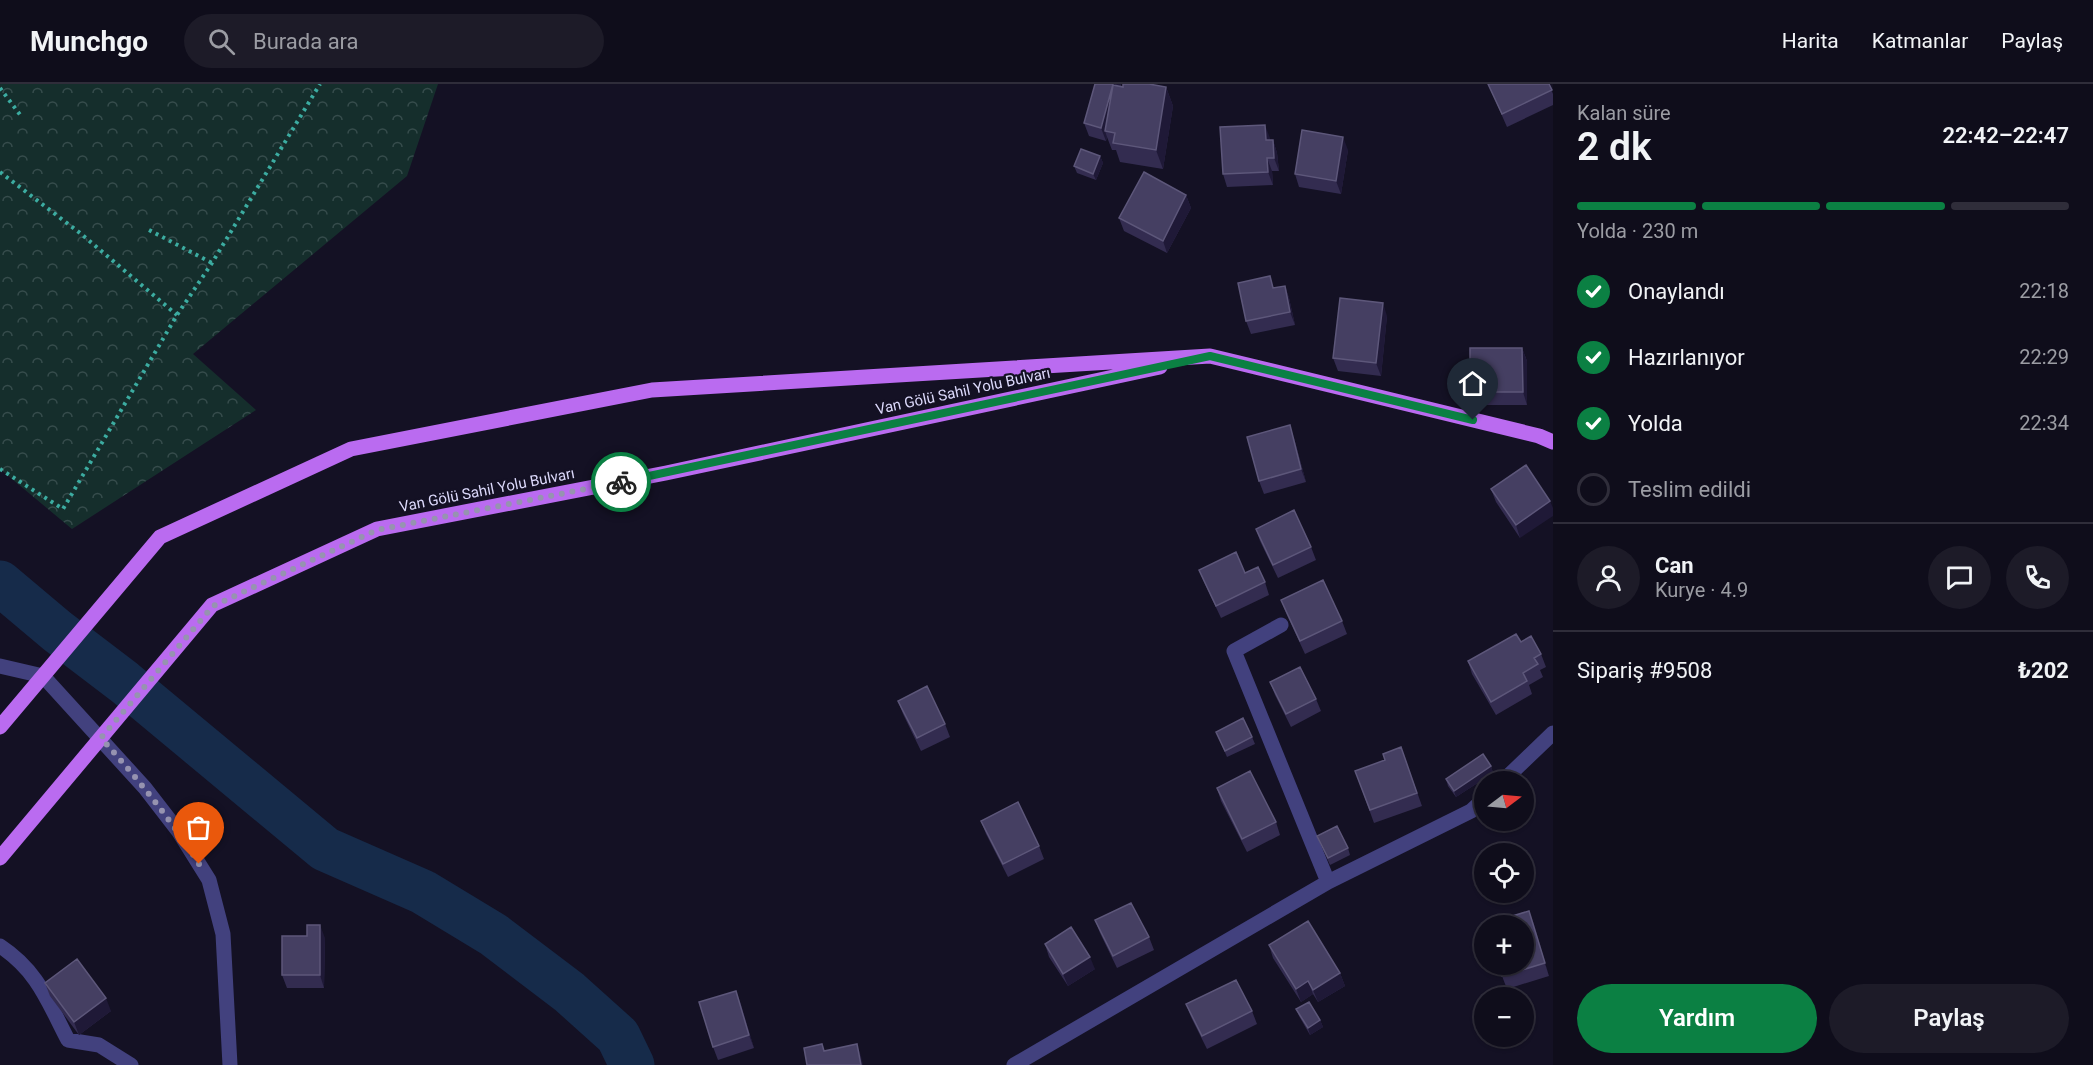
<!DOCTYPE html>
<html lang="tr">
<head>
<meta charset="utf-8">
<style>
  :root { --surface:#0f0d1b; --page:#1d1b28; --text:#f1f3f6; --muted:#9b9ca3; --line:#2f2d3a; --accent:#0b8043 }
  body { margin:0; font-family:Roboto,sans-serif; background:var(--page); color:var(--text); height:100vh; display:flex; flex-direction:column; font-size:22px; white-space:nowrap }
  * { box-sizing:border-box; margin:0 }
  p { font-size:20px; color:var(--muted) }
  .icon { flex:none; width:33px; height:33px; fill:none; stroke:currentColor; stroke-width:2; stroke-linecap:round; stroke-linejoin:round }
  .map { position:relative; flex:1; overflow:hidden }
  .side { display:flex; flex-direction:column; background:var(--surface); width:540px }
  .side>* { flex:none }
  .needle { width:39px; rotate:74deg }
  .buttons { position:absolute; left:1474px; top:687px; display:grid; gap:12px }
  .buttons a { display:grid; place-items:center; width:60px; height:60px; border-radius:50%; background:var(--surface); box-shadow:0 2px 4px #0004,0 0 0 2px var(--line); font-size:30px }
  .pin { position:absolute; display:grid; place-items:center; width:51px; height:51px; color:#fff; margin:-62px -26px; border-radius:50% 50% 50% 0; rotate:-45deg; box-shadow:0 0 6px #0007 }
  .pin .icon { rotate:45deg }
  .courier { position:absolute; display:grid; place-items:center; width:60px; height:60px; margin:-30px; border:4px solid #0b8043; border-radius:50%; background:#fff; color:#222; box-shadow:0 2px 8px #0007 }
  .overview em { font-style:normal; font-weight:600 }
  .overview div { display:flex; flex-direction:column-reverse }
  .overview { display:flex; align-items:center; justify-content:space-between; height:102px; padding:0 24px }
  h1 { font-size:39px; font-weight:600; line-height:45px }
  .bar { display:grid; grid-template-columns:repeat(4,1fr); gap:9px 6px; align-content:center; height:72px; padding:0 24px }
  .bar i { height:8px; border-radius:4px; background:var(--line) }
  .bar .on { background:var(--accent) }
  .bar p { grid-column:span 4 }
  .line { display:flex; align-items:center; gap:15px; padding:0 24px; border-top:2px solid var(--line) }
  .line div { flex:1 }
  .round { display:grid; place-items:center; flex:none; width:63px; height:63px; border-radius:32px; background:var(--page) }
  ol { padding:0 24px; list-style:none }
  li { display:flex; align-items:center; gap:18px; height:66px }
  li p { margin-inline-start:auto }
  li .icon { padding:6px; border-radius:50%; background:var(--accent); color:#fff; stroke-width:4 }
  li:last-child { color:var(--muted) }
  li i { width:33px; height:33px; border:3px solid var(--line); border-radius:50% }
  .primary-button { display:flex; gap:12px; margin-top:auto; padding:12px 24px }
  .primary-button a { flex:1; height:69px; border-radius:36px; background:var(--accent); color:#fff; font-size:24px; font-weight:600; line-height:69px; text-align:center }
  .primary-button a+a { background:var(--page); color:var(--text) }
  header { display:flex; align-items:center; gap:36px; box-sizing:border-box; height:84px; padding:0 30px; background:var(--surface); border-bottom:2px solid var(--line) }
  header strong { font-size:28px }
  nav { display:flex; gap:33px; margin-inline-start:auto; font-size:21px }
  .search { width:420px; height:54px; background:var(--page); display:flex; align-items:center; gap:15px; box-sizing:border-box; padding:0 21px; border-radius:33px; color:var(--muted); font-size:22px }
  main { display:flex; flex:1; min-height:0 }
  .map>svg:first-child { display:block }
  .park { fill:url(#park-crowns) }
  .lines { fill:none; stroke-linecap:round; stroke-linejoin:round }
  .river { stroke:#162b4a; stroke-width:45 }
  .path { stroke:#3caca1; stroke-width:4; stroke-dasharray:3 4.5; stroke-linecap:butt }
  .minor { stroke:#42417e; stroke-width:15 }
  .primary { stroke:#ba6bf0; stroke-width:15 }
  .wall { fill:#332c50 }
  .shaded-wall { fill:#1f1937 }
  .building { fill:#453f62; stroke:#5d577a; stroke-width:1.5 }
  .done { stroke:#9693b0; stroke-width:6; stroke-dasharray:0 10.8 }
  .route { stroke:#0b8043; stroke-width:8 }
  .labels { text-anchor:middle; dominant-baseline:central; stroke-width:4.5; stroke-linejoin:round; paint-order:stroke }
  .street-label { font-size:15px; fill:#dcd9fb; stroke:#141124 }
</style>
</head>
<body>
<header>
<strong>Munchgo</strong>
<div class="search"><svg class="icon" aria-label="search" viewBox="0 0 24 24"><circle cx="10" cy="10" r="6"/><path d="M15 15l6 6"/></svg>Burada ara</div>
<nav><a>Harita</a><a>Katmanlar</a><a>Paylaş</a></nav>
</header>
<main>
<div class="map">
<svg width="1553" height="981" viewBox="0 0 1553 981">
  <defs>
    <pattern id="park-crowns" width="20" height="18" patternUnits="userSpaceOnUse" patternTransform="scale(1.5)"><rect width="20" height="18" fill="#152e2c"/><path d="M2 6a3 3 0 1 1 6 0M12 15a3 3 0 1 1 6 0" fill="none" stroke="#364c4c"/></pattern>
  </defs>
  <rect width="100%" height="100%" fill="#141124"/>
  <path class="park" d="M0 0H438L407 92 193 270 256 326 72 445 0 385Z"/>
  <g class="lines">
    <path class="river" d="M0 499 57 547 124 598 325 765 423 808 494 851 569 908 618 952 632 981"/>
    <path class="path" d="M0 4 21 32
      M0 88 80 149 177 231
      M149 146 212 179
      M0 385 63 425 177 231 212 179 320 0"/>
    <path class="minor" d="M1281 541 1234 567 1328 798
      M0 582 43 592 145 704 179 748 209 796 223 850 230 981
      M1502 698 1553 649
      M0 862C38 887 48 918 68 956L99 961 131 981
      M1014 981 1328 798 1471 727 1485 714"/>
    <path class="primary" d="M0 643 160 453 351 365 652 306 1210 272 1539 352 1553 358
      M0 774 212 521 377 445 666 389 1160 283"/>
  </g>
  <path class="wall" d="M1095 0H1121V2L1166 3 1173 22 1163 85 1120 78 1116 66H1112L1107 53 1106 57 1089 52 1084 39Z
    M1488 0H1550H1549L1553 10V21L1507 43Z
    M1270 54V56H1273L1277 69 1279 87H1272L1273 101 1227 103 1223 90Z
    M1348 66 1341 110 1299 103 1295 90Z
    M1100 72 1103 79 1096 96 1077 89 1074 82Z
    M1186 111 1191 124 1167 169 1124 147 1119 134Z
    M1285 202 1289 214 1295 241 1251 250 1246 237 1274 204Z
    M1387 232 1381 292 1338 287 1333 274Z
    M1522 264 1527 277V321H1475L1470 308Z
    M1294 354 1306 398 1264 410 1259 397Z
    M1526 381 1520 454 1496 418 1491 405Z
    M1256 445 1311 463 1316 476 1278 494 1260 457Z
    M1199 486 1245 489 1265 498 1269 511 1221 534 1204 498Z
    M1281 516 1342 537 1347 550 1305 570 1286 529Z
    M1521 558 1541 570 1546 583 1540 586 1543 593 1529 601 1532 610 1496 631 1472 590 1468 577Z
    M1270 598 1316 615 1321 627 1291 643 1275 611Z
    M898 617 945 640 950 653 921 667 903 630Z
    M1216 648 1252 653 1255 660 1227 673Z
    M1401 663 1422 722 1374 739 1355 687 1385 676Z
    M1491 682 1493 689 1456 713 1448 702 1446 695Z
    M1217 704 1276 738 1280 751 1247 768 1221 717Z
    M981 737 1039 762 1044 775 1008 793 986 750Z
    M1317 752 1348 764 1350 771 1330 781Z
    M1529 827 1549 892 1507 905 1502 892Z
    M1095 836 1149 853 1154 866 1117 884 1100 849Z
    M325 854 324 904H287L282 891Z
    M1045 860 1095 885 1068 902 1049 873Z
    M1269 861 1340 889 1345 902 1318 918 1313 910 1301 918 1273 874Z
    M45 899 111 927 79 951 50 912Z
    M736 907 754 964 718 976 713 963Z
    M1186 920 1252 927 1257 940 1207 965 1191 933Z
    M1296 925 1320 936 1323 943 1310 951 1299 932Z"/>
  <path class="shaded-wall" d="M1113 0H1121L1108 47H1105L1107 53 1106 57 1101 44Z
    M1166 3 1173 22 1163 85 1156 66Z
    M1265 41 1270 54 1271 69 1266 56Z
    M1343 53 1348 66 1341 110 1336 97Z
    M1273 56 1277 69 1279 87 1274 74Z
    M1100 72 1103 79 1096 96 1093 90Z
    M1267 74 1272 87 1273 101 1268 88Z
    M1186 111 1191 124 1167 169 1163 157Z
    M1285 202 1289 214 1295 241 1290 228Z
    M1383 219 1387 232 1381 292 1376 279Z
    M1522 264 1527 277V321L1523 308Z
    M1290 341 1294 354 1306 398 1301 385Z
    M1550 417 1553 424V432L1520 454 1516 441Z
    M1491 682 1493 689 1456 713 1454 707Z
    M1529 827 1534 840 1549 892Z
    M320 841 325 854 324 904 320 891Z
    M1090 873 1095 885 1068 902 1063 890Z
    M1340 889 1345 902 1318 918 1313 906Z
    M1308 897 1313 910 1301 918 1296 905Z
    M736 907 741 920 754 964 749 951Z
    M106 914 111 927 79 951 74 938Z
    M1320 936 1323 943 1310 951 1308 944Z
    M857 960 861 972 863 981H861Z"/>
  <path class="building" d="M1095 0H1113L1101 44 1084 39Z
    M1123 0H1149L1166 3 1156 66 1113 59 1115 49 1105 47 1113 1 1123 3Z
    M1488 0H1549L1552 6 1502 30Z
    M1265 41 1266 56H1273L1274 74H1267L1268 88 1223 90 1220 43Z
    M1302 46 1343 53 1336 97 1295 90Z
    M1081 65 1100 72 1093 90 1074 82Z
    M1144 88 1186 111 1163 157 1119 134Z
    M1270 192 1273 204 1285 202 1290 228 1246 237 1238 199Z
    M1340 214 1383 219 1376 279 1333 274Z
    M1470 264H1522L1523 308H1470Z
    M1290 341 1301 385 1259 397 1247 353Z
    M1526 381 1550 417 1516 441 1491 405Z
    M1294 426 1311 463 1273 481 1256 445Z
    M1236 468 1245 489 1258 483 1265 498 1216 522 1199 486Z
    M1323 496 1342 537 1300 557 1281 516Z
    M1516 550 1521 558 1531 552 1541 570 1534 574 1538 580 1523 589 1527 597 1491 618 1468 577Z
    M1300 583 1316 615 1286 630 1270 598Z
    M927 602 945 640 917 654 898 617Z
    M1243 634 1252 653 1225 667 1216 648Z
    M1401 663 1417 709 1370 726 1355 687 1385 676 1383 670Z
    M1483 670 1491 682 1454 707 1446 695Z
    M1250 687 1276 738 1242 755 1217 704Z
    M1018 718 1039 762 1003 780 981 737Z
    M1337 742 1348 764 1328 774 1317 752Z
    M1131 819 1149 853 1113 872 1095 836Z
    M1529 827 1545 879 1502 892 1499 880H1524V842H1487L1486 840Z
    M1308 837 1340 889 1313 906 1308 897 1296 905 1269 861Z
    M307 841H320V891H282V852H307Z
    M1071 843 1090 873 1063 890 1045 860Z
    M77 875 106 914 74 938 45 899Z
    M1236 896 1252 927 1202 952 1186 920Z
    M736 907 749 951 713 963 699 918Z
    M1309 918 1320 936 1308 944 1296 925Z
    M822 960 824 967 857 960 861 981H807L804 964Z"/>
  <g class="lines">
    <path class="done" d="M199 780C170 734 137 694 101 654L213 522 377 446 621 398"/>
    <path class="route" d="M621 398 1210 272 1473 336"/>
  </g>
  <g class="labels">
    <g class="street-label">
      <text transform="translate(963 307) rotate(-12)">Van Gölü Sahil Yolu Bulvarı</text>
      <text transform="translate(487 406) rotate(-11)">Van Gölü Sahil Yolu Bulvarı</text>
    </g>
  </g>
</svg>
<div class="buttons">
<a><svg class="needle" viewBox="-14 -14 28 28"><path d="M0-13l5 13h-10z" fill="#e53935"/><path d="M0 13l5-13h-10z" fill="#9b9ca3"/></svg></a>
<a><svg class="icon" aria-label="locate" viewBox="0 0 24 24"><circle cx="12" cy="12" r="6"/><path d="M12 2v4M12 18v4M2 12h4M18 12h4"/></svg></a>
<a>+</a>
<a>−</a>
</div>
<div class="pin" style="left:199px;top:780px;background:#ea580c"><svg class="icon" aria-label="bag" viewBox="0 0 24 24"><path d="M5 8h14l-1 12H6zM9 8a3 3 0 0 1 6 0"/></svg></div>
<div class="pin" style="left:1473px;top:336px;background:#1f2937"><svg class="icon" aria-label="home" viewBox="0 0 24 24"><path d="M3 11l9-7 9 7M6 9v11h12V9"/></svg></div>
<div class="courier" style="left:621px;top:398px"><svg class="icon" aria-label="bike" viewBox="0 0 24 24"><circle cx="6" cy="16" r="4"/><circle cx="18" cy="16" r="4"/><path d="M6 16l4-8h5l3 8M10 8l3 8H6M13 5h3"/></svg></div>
</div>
<section class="side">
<div class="overview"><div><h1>2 dk</h1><p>Kalan süre</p></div><em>22:42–22:47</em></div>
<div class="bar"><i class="on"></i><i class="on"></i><i class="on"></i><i></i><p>Yolda · 230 m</p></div>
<ol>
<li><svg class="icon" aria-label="check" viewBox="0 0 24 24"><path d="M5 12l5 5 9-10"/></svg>Onaylandı<p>22:18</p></li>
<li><svg class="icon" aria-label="check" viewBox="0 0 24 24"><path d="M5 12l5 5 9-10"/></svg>Hazırlanıyor<p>22:29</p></li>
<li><svg class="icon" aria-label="check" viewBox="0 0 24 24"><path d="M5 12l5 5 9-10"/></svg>Yolda<p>22:34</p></li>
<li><i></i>Teslim edildi</li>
</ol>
<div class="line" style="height:108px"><a class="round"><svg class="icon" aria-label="person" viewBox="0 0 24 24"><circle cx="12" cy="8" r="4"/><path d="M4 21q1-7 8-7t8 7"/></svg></a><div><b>Can</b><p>Kurye · 4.9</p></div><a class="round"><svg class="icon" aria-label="chat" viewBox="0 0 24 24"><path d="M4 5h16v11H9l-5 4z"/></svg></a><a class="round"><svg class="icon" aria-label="phone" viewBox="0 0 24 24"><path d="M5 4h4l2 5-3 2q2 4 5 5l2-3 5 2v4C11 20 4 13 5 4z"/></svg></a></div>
<div class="line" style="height:78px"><div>Sipariş #9508</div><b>₺202</b></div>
<div class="primary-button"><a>Yardım</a><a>Paylaş</a></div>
</section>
</main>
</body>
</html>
